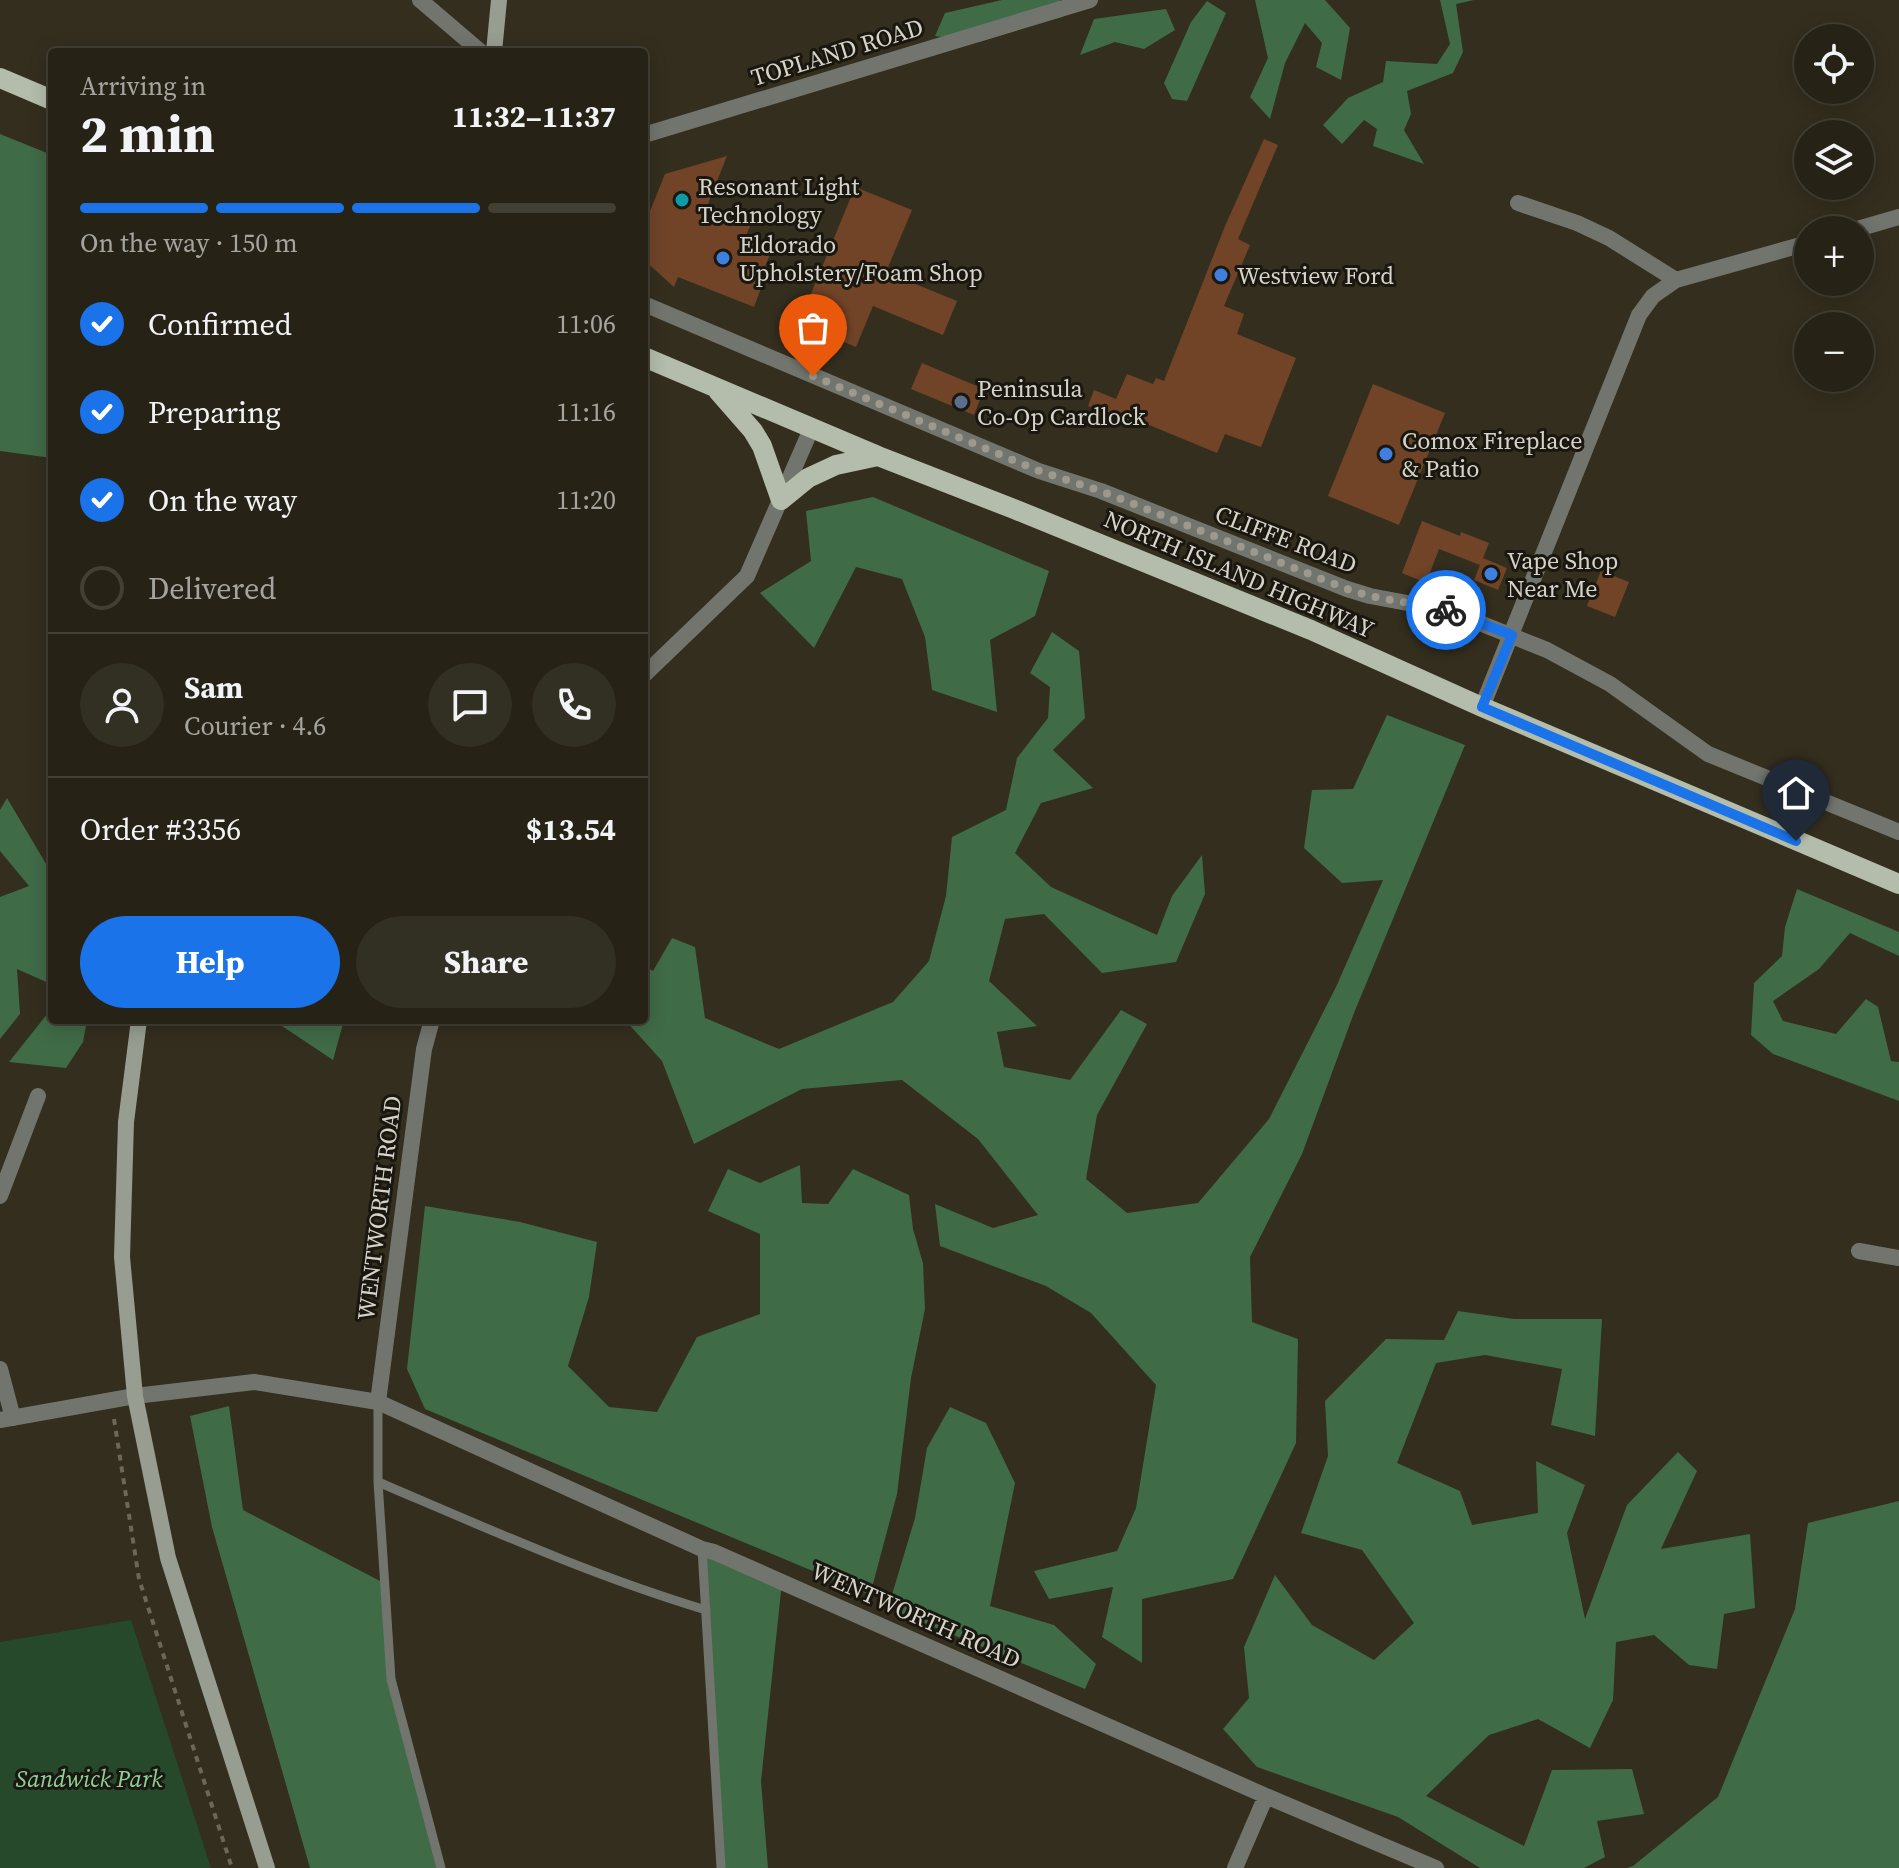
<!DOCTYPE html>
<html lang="en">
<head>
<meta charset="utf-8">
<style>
  :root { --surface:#262216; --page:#322f23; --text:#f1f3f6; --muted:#a4a4a1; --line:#423f35; --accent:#1a73e8 }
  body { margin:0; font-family:"Source Serif 4",serif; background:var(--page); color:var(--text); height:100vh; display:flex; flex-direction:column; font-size:30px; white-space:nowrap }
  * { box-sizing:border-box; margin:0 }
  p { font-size:26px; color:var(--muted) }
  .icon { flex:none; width:44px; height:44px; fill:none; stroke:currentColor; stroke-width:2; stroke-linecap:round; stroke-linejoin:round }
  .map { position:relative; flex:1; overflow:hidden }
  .sheet { position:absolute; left:48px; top:48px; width:600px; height:976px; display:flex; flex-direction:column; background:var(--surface); border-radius:8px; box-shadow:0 4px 20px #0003,0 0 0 2px var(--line) }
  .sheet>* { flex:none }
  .tools { position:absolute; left:1794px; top:24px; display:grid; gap:16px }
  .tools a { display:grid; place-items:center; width:80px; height:80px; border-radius:50%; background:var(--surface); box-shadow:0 4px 20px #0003,0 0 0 2px var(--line); font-size:40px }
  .pin { position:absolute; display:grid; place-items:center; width:68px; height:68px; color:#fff; margin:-82px -34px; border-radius:50% 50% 50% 0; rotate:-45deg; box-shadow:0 0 8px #0007 }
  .pin .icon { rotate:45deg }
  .courier { position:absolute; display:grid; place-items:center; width:80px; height:80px; margin:-40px; border:6px solid #1a73e8; border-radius:50%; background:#fff; color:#222; box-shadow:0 2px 10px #0007 }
  .headline em { font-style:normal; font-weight:700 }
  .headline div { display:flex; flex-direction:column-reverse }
  .headline { display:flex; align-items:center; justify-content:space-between; height:136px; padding:0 32px }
  h1 { font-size:52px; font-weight:700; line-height:60px }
  .bar { display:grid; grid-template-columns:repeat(4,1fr); gap:12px 8px; align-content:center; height:96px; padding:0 32px }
  .bar i { height:10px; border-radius:6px; background:var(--line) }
  .bar .current { background:var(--accent) }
  .bar p { grid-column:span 4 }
  .line { display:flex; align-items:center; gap:20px; padding:0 32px; border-top:2px solid var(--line) }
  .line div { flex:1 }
  .round { display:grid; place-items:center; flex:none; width:84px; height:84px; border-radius:42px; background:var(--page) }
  ol { padding:0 32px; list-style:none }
  li { display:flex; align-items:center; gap:24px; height:88px }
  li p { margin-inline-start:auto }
  li .icon { padding:8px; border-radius:50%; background:var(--accent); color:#fff; stroke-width:4 }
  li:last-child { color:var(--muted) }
  li i { width:44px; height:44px; border:4px solid var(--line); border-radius:50% }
  .primary-button { display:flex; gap:16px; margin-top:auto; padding:16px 32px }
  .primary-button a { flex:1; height:92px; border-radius:48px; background:var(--accent); color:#fff; font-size:32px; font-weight:700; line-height:92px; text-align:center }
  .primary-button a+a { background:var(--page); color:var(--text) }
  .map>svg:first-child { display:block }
  .green { fill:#26492c }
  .forest { fill:#406b47 }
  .building { fill:#714428 }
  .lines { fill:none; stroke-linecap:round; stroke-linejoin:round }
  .path { stroke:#6c6759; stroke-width:4; stroke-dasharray:6 6; stroke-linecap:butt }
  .lane { stroke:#72756d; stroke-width:9 }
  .street { stroke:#72756d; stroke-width:16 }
  .secondary { stroke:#979d90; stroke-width:16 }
  .primary { stroke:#b4bcab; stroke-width:20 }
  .done { stroke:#9d998d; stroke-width:8; stroke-dasharray:0 14.4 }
  .route { stroke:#1a73e8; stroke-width:10 }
  .culture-dot { fill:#0f9aa8; stroke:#19170f; stroke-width:3 }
  .shop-dot { fill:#3f7fe0; stroke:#19170f; stroke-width:3 }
  .service-dot { fill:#5c6f8a; stroke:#19170f; stroke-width:3 }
  .labels { text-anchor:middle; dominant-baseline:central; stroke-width:6; stroke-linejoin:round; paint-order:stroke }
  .street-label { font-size:24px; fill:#d6d3c9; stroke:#19170f }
  .poi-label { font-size:24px; fill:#d6d3c9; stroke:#19170f; text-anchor:start }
  .park-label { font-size:24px; font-style:italic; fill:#8ed198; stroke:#19170f }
</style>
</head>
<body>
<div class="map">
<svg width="1899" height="1868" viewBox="0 0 1899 1868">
  <rect width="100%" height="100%" fill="#332e1e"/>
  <path class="green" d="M131 1620 211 1868H0V1642Z"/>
  <path class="forest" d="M1002 0H1060L1062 17 979 42 935 36 945 13Z
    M1255 0H1325L1350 28 1341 80 1316 67 1322 43 1305 23 1285 63 1270 119 1250 97 1268 58Z
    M1440 0H1474L1456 4 1463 52 1453 73 1407 91 1411 114 1404 130 1424 164 1373 146 1377 129 1364 120 1342 144 1323 125 1348 98 1383 82 1386 61 1437 64 1450 44Z
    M1207 1 1226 13 1187 101 1172 99 1164 83 1191 22Z
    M1166 9 1175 30 1144 49 1115 42 1080 55 1094 19Z
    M0 134 52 155V458L0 451Z
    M873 497 1049 571 1035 616 990 640 997 712 932 690 925 637 902 579 856 567 814 648 760 593 811 561 806 511Z
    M1052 632 1079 651 1085 718 1053 750 1093 788 1041 803 1015 853 1051 887 1157 935 1172 896 1202 855 1205 894 1176 962 1102 973 1044 914 1005 919 989 981 1037 1026 997 1032 1004 1067 1070 1080 1121 1010 1147 1024 1097 1115 1086 1179 1127 1213 1198 1203 1269 1119 1336 987 1383 880 1342 883 1304 848 1312 790 1353 789 1387 715 1465 745 1354 1013 1302 1154 1250 1257 1252 1322 1298 1339 1296 1443 1233 1579 1142 1599V1663L1102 1637 1113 1587 1049 1599 1034 1571 1117 1551 1136 1508 1156 1385 1091 1313 1046 1286 940 1246 935 1204 993 1228 1038 1215 978 1139 902 1080 802 1089 694 1144 662 1061 625 1020H644V966L653 971 672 938 695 947 705 1018 779 1049 893 1002 929 961 946 896 952 837 1006 810 1017 758 1048 718 1050 687 1030 673Z
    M7 798 52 874V1020H87L83 1042 66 1068 9 1062 48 1013 51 984 17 969 20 1014 0 1039V897L29 886 0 851V810Z
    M1797 889 1899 932V956L1850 933 1819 969 1773 1001 1783 1021 1836 1034 1866 999 1878 1007 1891 1061 1899 1062V1101L1773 1054 1751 1035 1754 983 1782 956 1785 927Z
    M280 1020H344L333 1060 279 1024Z
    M800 1165 802 1203 828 1204 853 1169 909 1195 913 1229 923 1263 925 1309 911 1378 897 1494 870 1595 425 1409 407 1369 425 1206 520 1222 597 1242 589 1297 568 1366 609 1407 657 1412 697 1337 760 1314V1234L708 1211 728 1169 760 1183Z
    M1458 1311 1514 1319H1602L1595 1436 1551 1425 1562 1369 1485 1355 1436 1363 1397 1463 1460 1491 1472 1525 1538 1513 1536 1461 1585 1485 1567 1533 1585 1619 1627 1505 1678 1452 1697 1471 1661 1549 1750 1534 1755 1608 1724 1614 1717 1669 1689 1665 1654 1635 1616 1642 1613 1700 1590 1748 1538 1719 1489 1735 1426 1796 1524 1846 1552 1770 1632 1769 1644 1814 1597 1821 1605 1857 1584 1868H1480L1398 1817 1257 1767 1223 1729 1249 1698 1244 1647 1275 1575 1312 1625 1374 1660 1414 1623 1362 1550 1301 1533 1328 1456 1325 1401 1386 1339 1444 1340Z
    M229 1406 243 1510 384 1583 391 1679 441 1868H310L212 1527 190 1416Z
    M950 1407 986 1423 1015 1483 990 1606 1054 1625 1096 1664 1085 1689 888 1608 915 1518 927 1448Z
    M1899 1501V1868H1627L1633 1866 1718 1797 1795 1609 1808 1523Z
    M702 1549 782 1582 761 1781 768 1868H721Z"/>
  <path class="building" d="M1264 139 1278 145 1238 239 1250 245 1224 306 1244 314 1237 334 1296 358 1261 447 1225 434 1217 453 1137 420 1135 425 1088 406 1094 390 1116 399 1127 374 1153 384 1156 378 1164 381 1225 226Z
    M727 156 706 209 750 226 746 236 773 247 762 274 766 275 754 307 678 277 674 287 644 260V226L665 174Z
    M855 187 912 210 886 272 957 301 943 335 873 306 856 347 799 323Z
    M922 363 984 389 974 415 911 389Z
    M1373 384 1445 413 1399 525 1328 496Z
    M1422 521 1460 536 1461 532 1489 543 1483 558 1507 568 1498 590 1474 580 1480 565 1439 549 1426 583 1402 573Z
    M1601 571 1629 582 1615 617 1587 606Z"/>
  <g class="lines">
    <path class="path" d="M114 1419 139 1579 232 1868"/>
    <path class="lane" d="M378 1482V1402
      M702 1549 721 1868
      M441 1868 391 1679 378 1482C486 1528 593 1576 706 1610"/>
    <path class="street" d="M420 0 481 52
      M644 135 1090 0
      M1518 203 1577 223 1609 238 1676 280
      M1854 230 1899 217
      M644 304 1039 471 1101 491 1347 589 1370 596 1450 611 1547 650 1610 684 1708 754 1899 832
      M644 675 747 576 812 427
      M1482 707 1639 315 1653 296 1676 280 1808 243
      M0 1196 38 1096
      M1859 1251 1899 1258
      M0 1369 13 1418
      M378 1402 424 1049 432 1020
      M0 1420 135 1396 254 1382 378 1402 702 1549 714 1552 1266 1796 1436 1868
      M1235 1868 1266 1796"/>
    <path class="secondary" d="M494 52 499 0
      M139 1020 126 1122 122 1257 135 1396 168 1558 267 1868"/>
    <path class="primary" d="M0 78 52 100
      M644 357 878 456 1014 509 1311 630 1482 707 1899 884
      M718 391 753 431 762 446 781 500 808 478 836 465 878 456"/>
  </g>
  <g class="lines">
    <path class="done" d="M813 376 1039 471 1101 491 1347 589 1370 596 1446 610"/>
    <path class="route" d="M1446 610 1512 635 1482 707 1796 841"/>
  </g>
  <circle class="culture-dot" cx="682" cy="200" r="8"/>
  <g class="shop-dot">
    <circle cx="723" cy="258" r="8"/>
    <circle cx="1221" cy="275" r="8"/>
    <circle cx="1386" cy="454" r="8"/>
    <circle cx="1491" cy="574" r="8"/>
  </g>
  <circle class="service-dot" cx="961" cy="402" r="8"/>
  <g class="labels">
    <g class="street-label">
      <text transform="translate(837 52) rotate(-17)">TOPLAND ROAD</text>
      <text transform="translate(1286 539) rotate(21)">CLIFFE ROAD</text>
      <text transform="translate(1239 574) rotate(23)">NORTH ISLAND HIGHWAY</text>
      <text transform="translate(379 1208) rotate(-83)">WENTWORTH ROAD</text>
      <text transform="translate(916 1615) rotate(24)">WENTWORTH ROAD</text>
    </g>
    <g class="poi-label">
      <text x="698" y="186">Resonant Light<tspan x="698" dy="28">Technology</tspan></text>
      <text x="739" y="244">Eldorado<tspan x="739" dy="28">Upholstery/Foam Shop</tspan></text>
      <text x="1237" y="275">Westview Ford</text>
      <text x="977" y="388">Peninsula<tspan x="977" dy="28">Co-Op Cardlock</tspan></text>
      <text x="1402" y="440">Comox Fireplace<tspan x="1402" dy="28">&amp; Patio</tspan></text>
      <text x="1507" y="560">Vape Shop<tspan x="1507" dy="28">Near Me</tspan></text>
    </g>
    <g class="park-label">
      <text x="89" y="1778">Sandwick Park</text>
    </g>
  </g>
</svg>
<div class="tools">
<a><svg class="icon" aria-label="locate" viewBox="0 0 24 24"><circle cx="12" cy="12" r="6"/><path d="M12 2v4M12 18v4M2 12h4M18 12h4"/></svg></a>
<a><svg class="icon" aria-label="layers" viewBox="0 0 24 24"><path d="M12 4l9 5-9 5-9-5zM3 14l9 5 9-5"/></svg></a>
<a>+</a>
<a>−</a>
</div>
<div class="pin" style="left:813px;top:376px;background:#ea580c"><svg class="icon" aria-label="bag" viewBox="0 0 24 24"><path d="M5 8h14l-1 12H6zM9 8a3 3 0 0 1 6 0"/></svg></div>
<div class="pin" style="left:1796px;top:841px;background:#1f2937"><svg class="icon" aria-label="home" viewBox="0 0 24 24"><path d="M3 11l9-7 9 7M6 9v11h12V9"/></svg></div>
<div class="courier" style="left:1446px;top:610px"><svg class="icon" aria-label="bike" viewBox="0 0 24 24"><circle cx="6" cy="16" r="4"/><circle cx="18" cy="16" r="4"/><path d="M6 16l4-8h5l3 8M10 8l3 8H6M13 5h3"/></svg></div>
<section class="sheet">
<div class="headline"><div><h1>2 min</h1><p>Arriving in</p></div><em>11:32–11:37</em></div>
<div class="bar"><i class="current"></i><i class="current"></i><i class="current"></i><i></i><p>On the way · 150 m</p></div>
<ol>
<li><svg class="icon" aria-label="check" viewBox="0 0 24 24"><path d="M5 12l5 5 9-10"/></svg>Confirmed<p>11:06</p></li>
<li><svg class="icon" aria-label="check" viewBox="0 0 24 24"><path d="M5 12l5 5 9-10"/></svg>Preparing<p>11:16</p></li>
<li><svg class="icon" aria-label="check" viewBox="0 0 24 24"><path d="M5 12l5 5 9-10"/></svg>On the way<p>11:20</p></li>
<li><i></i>Delivered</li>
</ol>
<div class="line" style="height:144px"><a class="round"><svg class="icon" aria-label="person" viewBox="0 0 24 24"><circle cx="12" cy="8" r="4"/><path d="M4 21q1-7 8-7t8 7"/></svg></a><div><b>Sam</b><p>Courier · 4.6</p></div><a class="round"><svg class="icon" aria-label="chat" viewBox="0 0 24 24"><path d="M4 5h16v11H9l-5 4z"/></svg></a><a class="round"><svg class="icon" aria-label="phone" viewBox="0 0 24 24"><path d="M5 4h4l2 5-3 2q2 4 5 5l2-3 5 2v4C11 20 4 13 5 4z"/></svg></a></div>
<div class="line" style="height:104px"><div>Order #3356</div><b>$13.54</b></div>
<div class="primary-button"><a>Help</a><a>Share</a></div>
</section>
</div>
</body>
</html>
